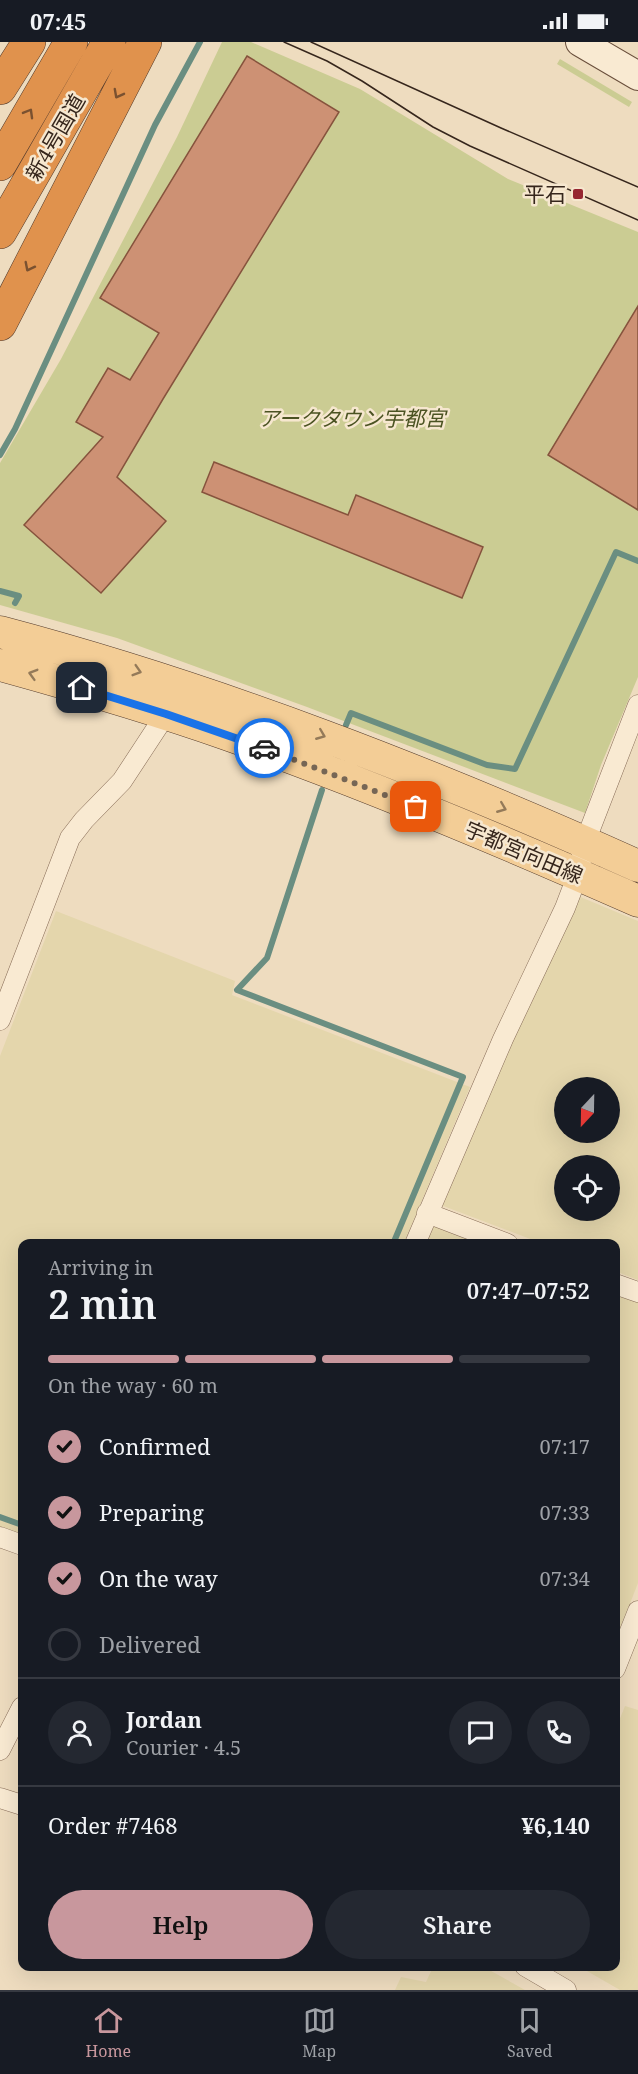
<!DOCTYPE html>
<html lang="en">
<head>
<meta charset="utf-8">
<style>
  :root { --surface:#171b24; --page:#242831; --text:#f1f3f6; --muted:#9ea1a6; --line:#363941; --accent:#c8979d }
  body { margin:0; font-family:"Noto Serif","Noto Sans JP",serif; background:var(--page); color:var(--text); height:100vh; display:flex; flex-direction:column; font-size:22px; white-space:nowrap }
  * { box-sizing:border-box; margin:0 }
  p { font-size:20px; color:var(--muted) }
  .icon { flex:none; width:33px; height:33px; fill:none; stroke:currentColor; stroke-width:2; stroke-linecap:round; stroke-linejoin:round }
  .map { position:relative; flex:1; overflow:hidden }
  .sheet { position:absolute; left:18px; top:1197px; width:602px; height:732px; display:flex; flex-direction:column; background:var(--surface); border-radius:12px; box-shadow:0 6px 24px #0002 }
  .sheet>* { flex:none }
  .needle { width:39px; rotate:202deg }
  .controls { position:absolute; left:554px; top:1035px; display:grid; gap:12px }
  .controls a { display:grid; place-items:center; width:66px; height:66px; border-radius:50%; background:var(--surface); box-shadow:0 6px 24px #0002; font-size:30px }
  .pin { position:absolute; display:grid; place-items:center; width:51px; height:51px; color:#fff; margin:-26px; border-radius:12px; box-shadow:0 3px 9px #0006 }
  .courier { position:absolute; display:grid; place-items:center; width:60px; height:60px; margin:-30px; border:4px solid #1a73e8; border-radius:50%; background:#fff; color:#222; box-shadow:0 2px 8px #0007 }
  .headline em { font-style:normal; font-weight:600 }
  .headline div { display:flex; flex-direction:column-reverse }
  .headline { display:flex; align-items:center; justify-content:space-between; height:102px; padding:0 30px }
  h1 { font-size:39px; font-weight:600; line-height:45px }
  .bar { display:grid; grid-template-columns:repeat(4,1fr); gap:9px 6px; align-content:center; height:72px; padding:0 30px }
  .bar i { height:8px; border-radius:4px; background:var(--line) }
  .bar .current { background:var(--accent) }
  .bar p { grid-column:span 4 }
  .line { display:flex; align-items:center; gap:15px; padding:0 30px; border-top:2px solid var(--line) }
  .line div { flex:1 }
  .round { display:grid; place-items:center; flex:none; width:63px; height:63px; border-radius:32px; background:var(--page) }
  ol { padding:0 30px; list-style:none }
  li { display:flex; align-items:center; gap:18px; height:66px }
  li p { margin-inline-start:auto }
  li .icon { padding:6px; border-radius:50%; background:var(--accent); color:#111; stroke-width:4 }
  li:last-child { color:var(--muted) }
  li i { width:33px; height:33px; border:3px solid var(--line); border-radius:50% }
  .cta { display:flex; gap:12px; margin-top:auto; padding:12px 30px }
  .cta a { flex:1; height:69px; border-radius:36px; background:var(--accent); color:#111; font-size:24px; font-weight:600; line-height:69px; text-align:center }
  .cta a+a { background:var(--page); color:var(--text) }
  .status { display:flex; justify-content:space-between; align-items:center; height:42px; padding:0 30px; background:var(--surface); direction:ltr }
  .status svg { height:16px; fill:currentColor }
  .tab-bar { display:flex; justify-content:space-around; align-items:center; height:84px; border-top:2px solid var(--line); background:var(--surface); font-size:16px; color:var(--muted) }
  .tab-bar a { display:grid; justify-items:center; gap:3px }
  .tab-bar .current { color:var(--accent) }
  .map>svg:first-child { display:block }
  .farmland { fill:#e4d6ac; fill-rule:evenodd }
  .green { fill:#cbcc93 }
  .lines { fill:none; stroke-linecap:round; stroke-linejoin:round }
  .stream { stroke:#6a8e81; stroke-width:6 }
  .building { fill:#cd9174; stroke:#86533d; stroke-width:1.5 }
  .street-casing { stroke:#876c57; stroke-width:21 }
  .secondary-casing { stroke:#694e3b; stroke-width:30 }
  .primary-casing { stroke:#543b2c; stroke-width:33 }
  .highway-casing { stroke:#543b2c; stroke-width:34 }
  .street { stroke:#f9ead2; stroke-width:20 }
  .secondary { stroke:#f9ead2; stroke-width:28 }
  .primary { stroke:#f3cd96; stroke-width:32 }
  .highway { stroke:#e0924d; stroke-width:33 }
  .tram { stroke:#36261c; stroke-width:1.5 }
  .oneway { stroke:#7a5130 }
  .oneway2 { stroke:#947a59 }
  .done { stroke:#766655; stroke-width:6; stroke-dasharray:0 10.8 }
  .route { stroke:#1a73e8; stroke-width:8 }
  .poi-dot { fill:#972731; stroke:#f6e7cf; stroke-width:2 }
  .labels { text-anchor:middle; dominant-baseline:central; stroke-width:5; stroke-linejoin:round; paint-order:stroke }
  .street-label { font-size:21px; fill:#36261c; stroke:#f6e7cf }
  .poi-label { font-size:21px; fill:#36261c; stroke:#f6e7cf; text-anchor:end }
  .park-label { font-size:21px; font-style:italic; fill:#4b5322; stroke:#f6e7cf }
</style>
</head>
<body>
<div class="status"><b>07:45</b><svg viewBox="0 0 49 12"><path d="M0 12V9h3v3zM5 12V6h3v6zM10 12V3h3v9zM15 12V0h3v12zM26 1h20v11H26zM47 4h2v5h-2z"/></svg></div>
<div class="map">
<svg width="638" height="1948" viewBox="0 0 638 1948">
  <rect width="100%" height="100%" fill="#eedcbf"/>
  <path class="farmland" d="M578 854 638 879V1238L615 1229V1202L541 1201 438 1162ZM564 1046H609V1090H564ZM564 1124H609V1168H564Z
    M56 869 235 939 232 953 470 1045 404 1201 22 1202V1495L0 1487V1014Z
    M431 1179 489 1202H423Z
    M615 1250 638 1259V1541L615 1600Z
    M625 1664 638 1668V1948H620L580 1925 615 1924V1689Z
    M433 1925H484L525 1948H395L401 1935 426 1940Z"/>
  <path class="green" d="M222 0H251L360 47 508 137 638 190V635L601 723 585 771 307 665 117 596 0 563V421L61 317 177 95Z
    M560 17 632 60 629 65 557 22Z"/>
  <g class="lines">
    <path class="stream" d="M0 413 15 387 155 83 200 0
      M0 549 19 554 15 561
      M346 683 351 671 487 723 515 727 616 510 638 519
      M322 748 267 916 237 948 463 1035 393 1202
      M0 1475 22 1483"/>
  </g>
  <path class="building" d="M247 14 339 70 163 357 117 435 166 479 101 551 24 483 103 395 76 380 108 326 130 338 159 291 100 256Z
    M638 264V468L548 413Z
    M214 420 348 473 356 453 483 505 462 556 202 450Z"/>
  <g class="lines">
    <g class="street-casing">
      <path id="street" d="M0 978 70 796 84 778 122 739 166 672
        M427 1171 508 1202
        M415 1202 503 997 565 866 578 832 585 800 638 663
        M615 1242 638 1250
        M0 1495 22 1503
        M615 1627 638 1569
        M0 1708 22 1665
        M0 1756 22 1763
        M525 1924 566 1948"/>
    </g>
    <g class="secondary-casing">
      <path id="secondary" d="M580 0 638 34"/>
    </g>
    <g class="primary-casing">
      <path id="primary" d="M0 590C219 648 431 731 638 824
        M0 623C76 644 152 666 226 692 365 741 503 799 638 859"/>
    </g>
    <g class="highway-casing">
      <path id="highway" d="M0 46 29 0
        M0 122 71 0
        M0 190 109 0
        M0 282 145 0"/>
    </g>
    <use href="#street" class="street"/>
    <use href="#secondary" class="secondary"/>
    <use href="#primary" class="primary"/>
    <use href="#highway" class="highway"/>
    <path class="tram" d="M284 0 327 19 362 39 433 85 470 104 638 178
      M311 0 501 86 638 145"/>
  </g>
  <defs><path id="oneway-chevron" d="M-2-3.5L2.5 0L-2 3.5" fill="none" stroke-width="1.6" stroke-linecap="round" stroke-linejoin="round" transform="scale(1.5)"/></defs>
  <g class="oneway">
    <use href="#oneway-chevron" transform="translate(118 52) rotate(118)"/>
    <use href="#oneway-chevron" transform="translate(29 71) rotate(-60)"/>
    <use href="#oneway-chevron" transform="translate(29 225) rotate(117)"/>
  </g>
  <g class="oneway2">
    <use href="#oneway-chevron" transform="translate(137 629) rotate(17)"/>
    <use href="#oneway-chevron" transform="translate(33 632) rotate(-164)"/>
    <use href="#oneway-chevron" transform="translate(321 693) rotate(22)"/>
    <use href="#oneway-chevron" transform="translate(502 766) rotate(22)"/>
  </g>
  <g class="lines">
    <path class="done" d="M264 706 416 765"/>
    <path class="route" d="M82 646 166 672 264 706"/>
  </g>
  <rect class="poi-dot" x="572" y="146" width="12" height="12" rx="3"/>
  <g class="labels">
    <g class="street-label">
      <text transform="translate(55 95) rotate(-60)">新4号国道</text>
      <text transform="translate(524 810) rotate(23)">宇都宮向田線</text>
    </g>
    <g class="poi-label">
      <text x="566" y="152">平石</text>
    </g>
    <g class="park-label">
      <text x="352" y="376">アークタウン宇都宮</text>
    </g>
  </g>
</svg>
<div class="controls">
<a><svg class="needle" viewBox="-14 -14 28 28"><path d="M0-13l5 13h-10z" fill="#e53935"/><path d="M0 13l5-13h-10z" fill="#9ea1a6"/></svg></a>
<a><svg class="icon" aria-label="locate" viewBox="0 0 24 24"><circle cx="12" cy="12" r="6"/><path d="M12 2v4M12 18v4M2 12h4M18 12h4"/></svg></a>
</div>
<div class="pin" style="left:416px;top:765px;background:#ea580c"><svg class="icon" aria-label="bag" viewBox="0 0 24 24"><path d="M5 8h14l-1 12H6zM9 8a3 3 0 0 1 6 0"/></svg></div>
<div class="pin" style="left:82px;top:646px;background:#1f2937"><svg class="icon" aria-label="home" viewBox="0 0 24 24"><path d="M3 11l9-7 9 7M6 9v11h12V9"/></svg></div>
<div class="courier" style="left:264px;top:706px"><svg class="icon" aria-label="car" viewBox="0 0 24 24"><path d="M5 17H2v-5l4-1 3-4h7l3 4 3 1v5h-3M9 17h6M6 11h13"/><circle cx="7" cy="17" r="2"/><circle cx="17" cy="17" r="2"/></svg></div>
<section class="sheet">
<div class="headline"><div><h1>2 min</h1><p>Arriving in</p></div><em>07:47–07:52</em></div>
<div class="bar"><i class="current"></i><i class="current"></i><i class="current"></i><i></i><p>On the way · 60 m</p></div>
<ol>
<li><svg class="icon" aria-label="check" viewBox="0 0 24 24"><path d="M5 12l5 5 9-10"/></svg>Confirmed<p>07:17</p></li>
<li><svg class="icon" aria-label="check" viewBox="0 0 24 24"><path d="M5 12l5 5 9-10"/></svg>Preparing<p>07:33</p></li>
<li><svg class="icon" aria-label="check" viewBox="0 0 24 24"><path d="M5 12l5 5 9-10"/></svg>On the way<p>07:34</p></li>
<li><i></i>Delivered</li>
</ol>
<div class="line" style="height:108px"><a class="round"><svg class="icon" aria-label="person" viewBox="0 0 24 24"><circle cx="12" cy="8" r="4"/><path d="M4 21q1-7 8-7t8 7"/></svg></a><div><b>Jordan</b><p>Courier · 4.5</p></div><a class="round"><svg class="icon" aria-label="chat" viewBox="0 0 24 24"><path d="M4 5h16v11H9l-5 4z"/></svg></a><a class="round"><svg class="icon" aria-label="phone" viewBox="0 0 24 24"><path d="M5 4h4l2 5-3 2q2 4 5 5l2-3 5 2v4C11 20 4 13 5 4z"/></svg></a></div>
<div class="line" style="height:78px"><div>Order #7468</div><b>¥6,140</b></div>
<div class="cta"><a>Help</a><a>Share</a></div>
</section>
</div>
<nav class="tab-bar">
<a class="current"><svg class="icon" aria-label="home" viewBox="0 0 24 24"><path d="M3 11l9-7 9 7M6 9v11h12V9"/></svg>Home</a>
<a><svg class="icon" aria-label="map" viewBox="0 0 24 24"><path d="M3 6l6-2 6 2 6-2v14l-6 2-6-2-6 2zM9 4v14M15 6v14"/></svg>Map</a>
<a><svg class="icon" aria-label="saved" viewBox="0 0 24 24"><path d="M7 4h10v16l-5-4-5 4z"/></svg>Saved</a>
</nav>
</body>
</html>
